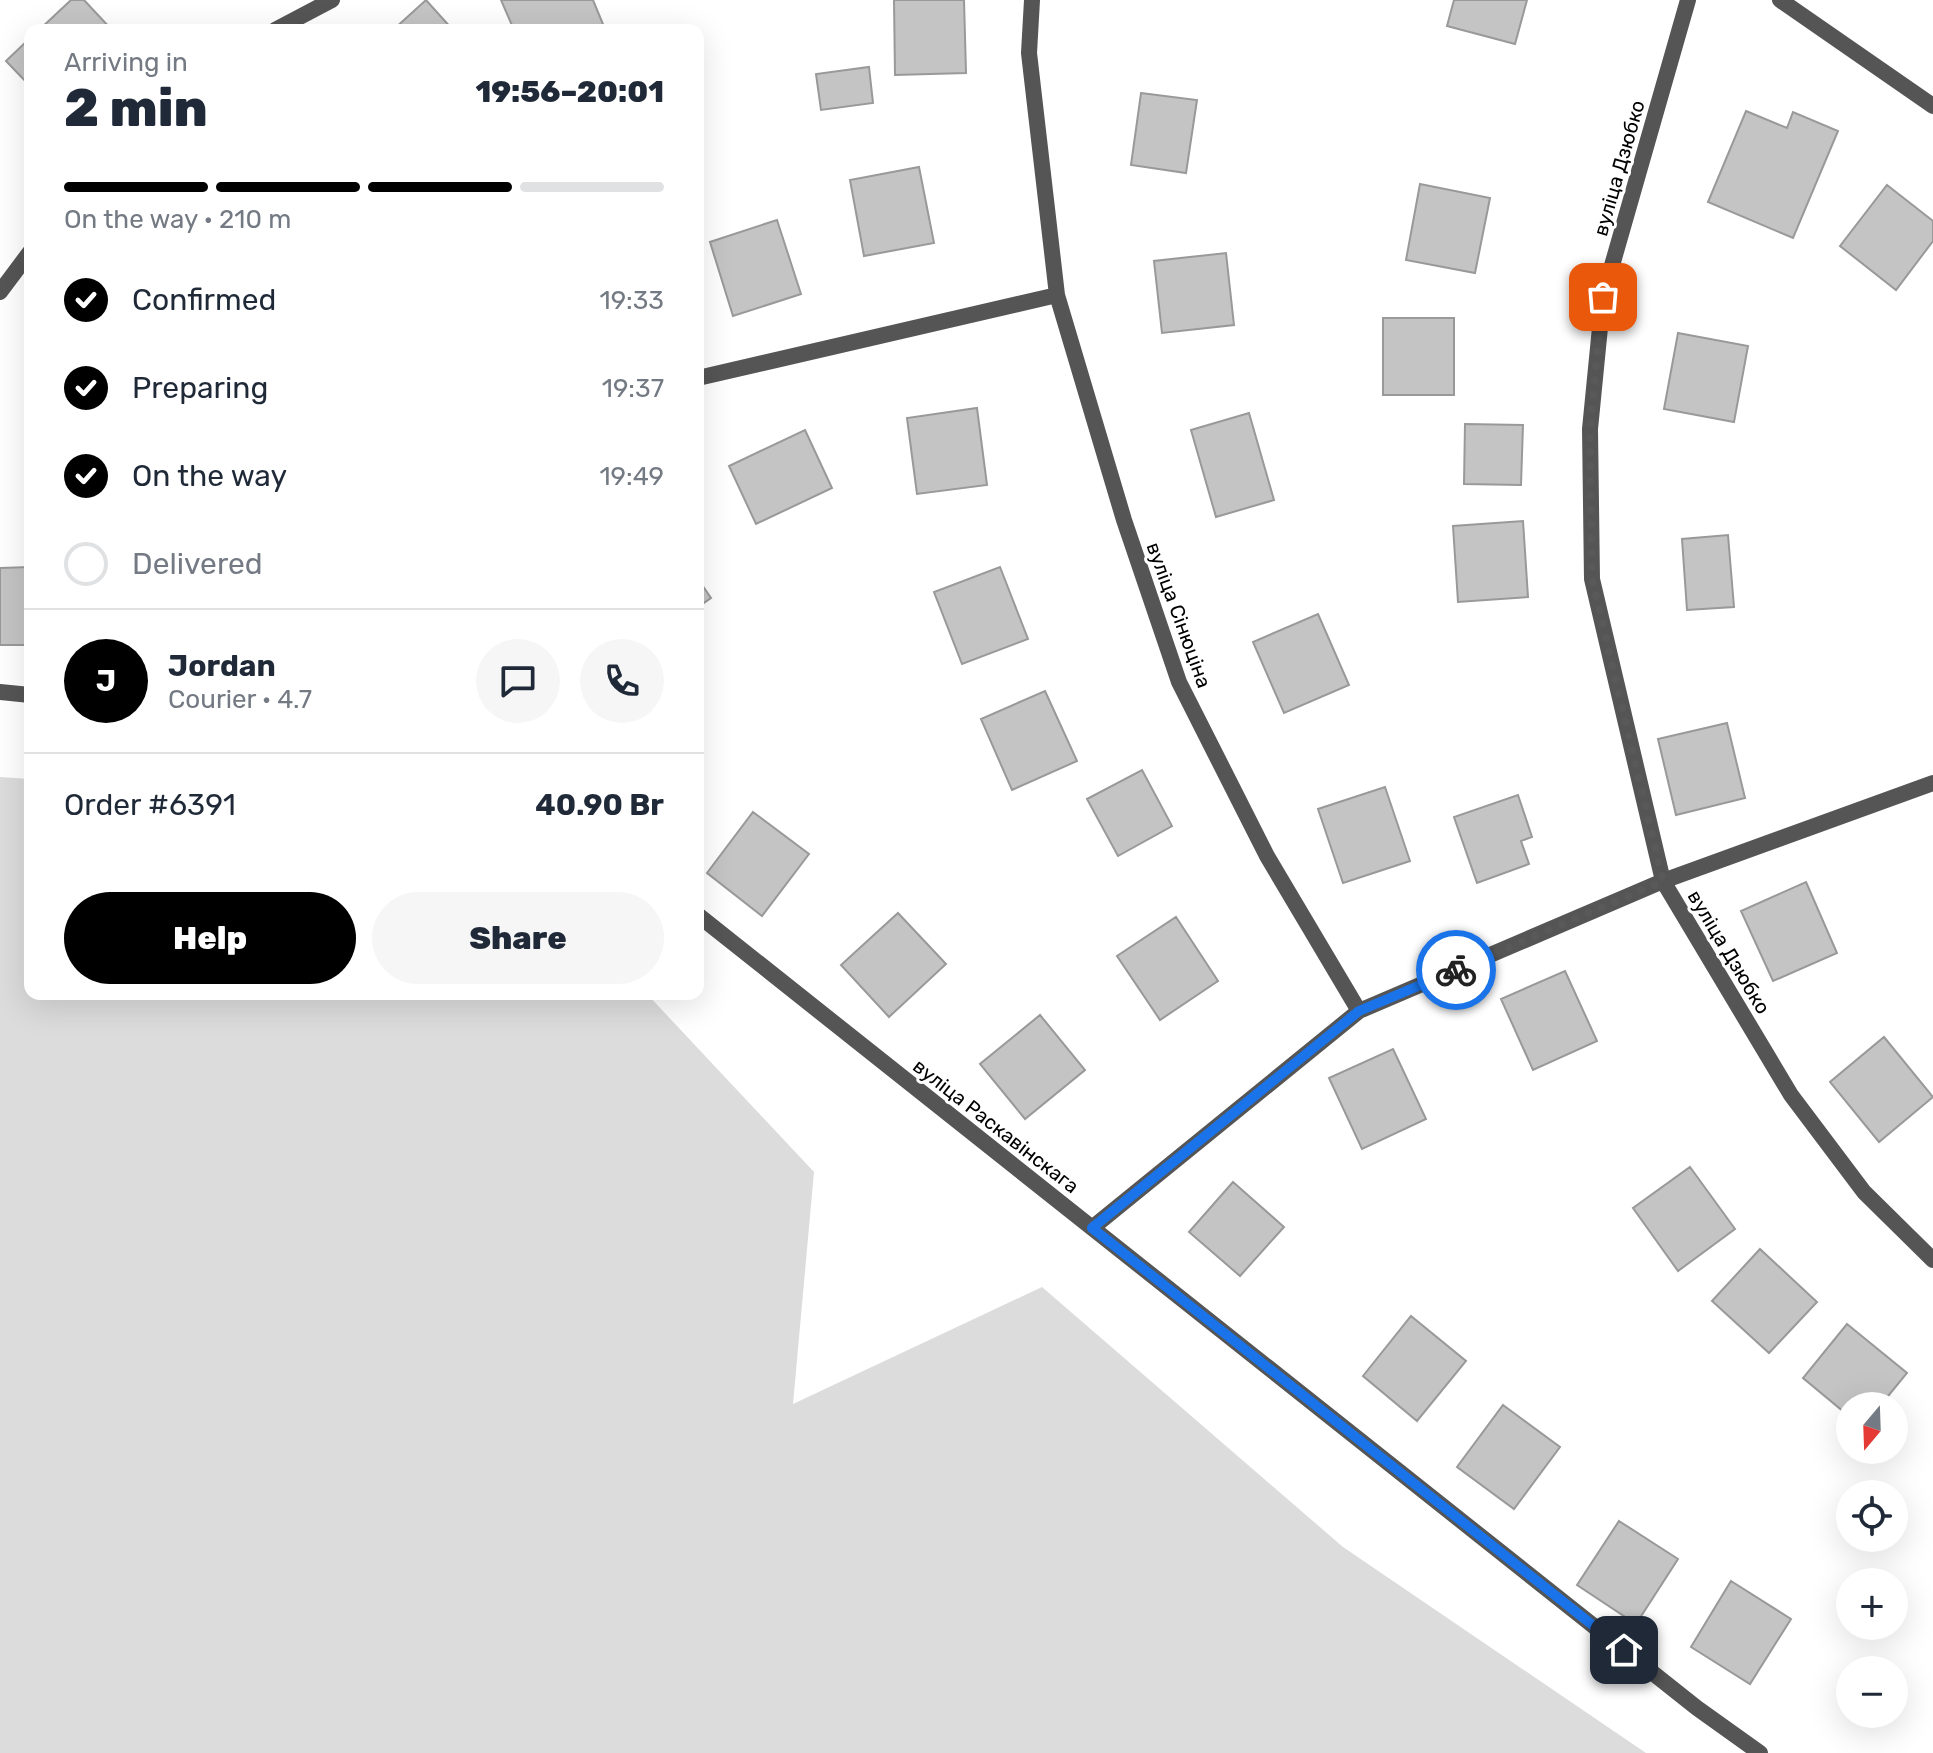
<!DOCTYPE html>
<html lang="en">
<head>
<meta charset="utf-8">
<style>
  :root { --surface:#fff; --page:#f6f6f7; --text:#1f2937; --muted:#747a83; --line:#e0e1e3; --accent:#000 }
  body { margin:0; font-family:Rubik,sans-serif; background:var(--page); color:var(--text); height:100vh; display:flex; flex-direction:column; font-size:30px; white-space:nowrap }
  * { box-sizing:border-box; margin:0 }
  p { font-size:26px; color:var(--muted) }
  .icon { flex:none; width:44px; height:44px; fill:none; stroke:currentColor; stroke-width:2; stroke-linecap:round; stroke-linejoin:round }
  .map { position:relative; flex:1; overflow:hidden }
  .details { position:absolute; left:24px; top:24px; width:680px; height:976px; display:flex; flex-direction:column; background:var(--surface); border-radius:16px; box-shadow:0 8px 32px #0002 }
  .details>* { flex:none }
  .needle { width:52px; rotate:199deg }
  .controls { position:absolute; left:1836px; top:1392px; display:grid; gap:16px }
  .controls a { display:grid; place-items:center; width:72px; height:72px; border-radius:50%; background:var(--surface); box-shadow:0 8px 32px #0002; font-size:40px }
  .pin { position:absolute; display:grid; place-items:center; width:68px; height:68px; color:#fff; margin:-34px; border-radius:16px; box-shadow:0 4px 12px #0006 }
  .courier { position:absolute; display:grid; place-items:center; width:80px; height:80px; margin:-40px; border:6px solid #1a73e8; border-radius:50%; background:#fff; color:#222; box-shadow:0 2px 10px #0007 }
  .head em { font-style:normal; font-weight:800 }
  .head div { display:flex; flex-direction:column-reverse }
  .head { display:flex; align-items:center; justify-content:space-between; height:136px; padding:0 40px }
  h1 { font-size:52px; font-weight:800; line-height:60px }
  .bar { display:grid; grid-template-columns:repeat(4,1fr); gap:12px 8px; align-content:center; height:96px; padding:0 40px }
  .bar i { height:10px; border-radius:6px; background:var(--line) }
  .bar .selected { background:var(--accent) }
  .bar p { grid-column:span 4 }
  .line { display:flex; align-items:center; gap:20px; padding:0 40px; border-top:2px solid var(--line) }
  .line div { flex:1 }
  .round { display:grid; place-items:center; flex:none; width:84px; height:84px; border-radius:42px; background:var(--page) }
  ol { padding:0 40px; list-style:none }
  li { display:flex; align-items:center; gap:24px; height:88px }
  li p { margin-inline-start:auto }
  li .icon { padding:8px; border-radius:50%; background:var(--accent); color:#fff; stroke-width:4 }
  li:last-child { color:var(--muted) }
  li i { width:44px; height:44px; border:4px solid var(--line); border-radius:50% }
  .cta { display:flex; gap:16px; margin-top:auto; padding:16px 40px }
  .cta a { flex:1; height:92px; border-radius:48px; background:var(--accent); color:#fff; font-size:32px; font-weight:800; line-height:92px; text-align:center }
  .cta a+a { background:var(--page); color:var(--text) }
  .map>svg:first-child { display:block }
  .green { fill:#dcdcdc }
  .building { fill:#c4c4c4; stroke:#999; stroke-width:2 }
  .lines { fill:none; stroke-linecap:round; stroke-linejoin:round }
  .minor { stroke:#555; stroke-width:16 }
  .done { stroke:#595959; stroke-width:8; stroke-dasharray:0 14.4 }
  .route { stroke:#1a73e8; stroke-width:10 }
  .labels { text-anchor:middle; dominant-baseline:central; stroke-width:6; stroke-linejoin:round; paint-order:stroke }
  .street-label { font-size:20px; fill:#000; stroke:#fff }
</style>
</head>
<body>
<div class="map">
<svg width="1933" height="1753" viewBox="0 0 1933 1753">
  <rect width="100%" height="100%" fill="#fff"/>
  <path class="green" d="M0 777 30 779V994H647L814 1172 793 1404 1042 1287 1343 1547 1646 1753H0Z"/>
  <path class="building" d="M71 0H84L112 30H39Z
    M426 0 453 30H393Z
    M501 0H593L605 29 514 30Z
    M894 0H964L966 73 895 75Z
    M1454 0H1527L1515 44 1447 26Z
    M30 38V86L6 61Z
    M869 67 873 103 821 110 816 74Z
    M1141 93 1197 100 1186 173 1131 165Z
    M1746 111 1787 128 1793 112 1838 131 1793 238 1708 202Z
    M919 167 934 243 864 256 850 180Z
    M1420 184 1490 198 1475 273 1406 260Z
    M1887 185 1933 221V241L1896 290 1840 246Z
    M777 220 801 294 733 316 710 242Z
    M1226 253 1234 325 1162 333 1154 261Z
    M1383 318H1454V395H1383Z
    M1678 333 1748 346 1734 422 1664 409Z
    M977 408 987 485 917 494 907 418Z
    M1249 413 1274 500 1216 517 1191 430Z
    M1465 424 1523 425 1521 485 1464 484Z
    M805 430 832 488 756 524 729 466Z
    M1523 521 1528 597 1458 602 1453 526Z
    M1728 535 1734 607 1687 610 1682 539Z
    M30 567V645H0V568Z
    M1000 567 1028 639 962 664 934 592Z
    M698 579 711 598 698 607Z
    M1318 614 1349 685 1284 713 1253 642Z
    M1045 691 1077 761 1012 790 981 719Z
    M1727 723 1745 798 1676 815 1658 739Z
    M1142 770 1172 826 1118 856 1087 799Z
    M1385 787 1410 861 1343 883 1318 809Z
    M1518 795 1532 837 1521 841 1529 864 1477 883 1454 817Z
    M753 812 809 854 762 916 707 873Z
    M1806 882 1837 953 1773 981 1741 911Z
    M898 913 946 964 889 1017 841 965Z
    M1176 917 1218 981 1160 1020 1117 956Z
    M1565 971 1597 1041 1533 1070 1501 999Z
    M1040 1015 1085 1070 1025 1119 980 1064Z
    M1884 1037 1933 1097 1879 1142 1830 1082Z
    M1393 1049 1426 1119 1362 1149 1329 1078Z
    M1690 1167 1735 1229 1678 1271 1633 1208Z
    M1233 1182 1284 1227 1240 1276 1189 1232Z
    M1760 1249 1817 1302 1769 1353 1712 1301Z
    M1411 1316 1466 1361 1417 1421 1363 1376Z
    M1847 1324 1907 1373 1880 1406H1850V1417L1803 1378Z
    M1503 1405 1560 1447 1514 1509 1457 1467Z
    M1619 1521 1678 1559 1636 1624 1577 1585Z
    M1731 1581 1791 1619 1750 1684 1691 1647Z"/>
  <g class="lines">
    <path class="minor" d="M1032 0 1029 53 1057 295 1124 520 1179 682 1267 856 1359 1011
      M1688 0 1603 297 1590 429 1592 579 1663 881 1791 1095 1864 1192 1933 1260
      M1780 0 1933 106
      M275 30 332 0
      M0 292 30 252
      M698 378 1057 295
      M0 692 30 695
      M698 915 1697 1708 1760 1753
      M1092 1228 1359 1011 1663 881 1933 783"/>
  </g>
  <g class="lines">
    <path class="done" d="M1456 970 1663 881 1592 579 1590 429 1603 297"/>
    <path class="route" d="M1456 970 1359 1011 1092 1228 1624 1650"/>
  </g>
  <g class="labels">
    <g class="street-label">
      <text transform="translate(1619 168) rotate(-74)">вуліца Дзюбко</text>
      <text transform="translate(1179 615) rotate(70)">вуліца Сінюціна</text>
      <text transform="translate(1729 952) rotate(59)">вуліца Дзюбко</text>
      <text transform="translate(996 1126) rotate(38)">вуліца Раскавінскага</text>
    </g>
  </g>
</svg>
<div class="controls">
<a><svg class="needle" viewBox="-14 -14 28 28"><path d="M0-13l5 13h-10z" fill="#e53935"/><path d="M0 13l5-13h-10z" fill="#747a83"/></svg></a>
<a><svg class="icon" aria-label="locate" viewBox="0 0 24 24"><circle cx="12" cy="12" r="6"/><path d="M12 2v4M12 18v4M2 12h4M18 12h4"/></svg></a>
<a>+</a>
<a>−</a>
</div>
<div class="pin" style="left:1603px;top:297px;background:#ea580c"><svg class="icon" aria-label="bag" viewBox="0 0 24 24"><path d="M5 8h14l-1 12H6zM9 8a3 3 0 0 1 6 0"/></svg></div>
<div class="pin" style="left:1624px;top:1650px;background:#1f2937"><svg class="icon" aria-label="home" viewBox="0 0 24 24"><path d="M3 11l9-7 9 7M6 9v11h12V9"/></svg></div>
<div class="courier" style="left:1456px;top:970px"><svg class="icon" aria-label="bike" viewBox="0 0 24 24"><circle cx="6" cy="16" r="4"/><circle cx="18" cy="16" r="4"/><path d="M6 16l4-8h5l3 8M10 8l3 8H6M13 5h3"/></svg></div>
<section class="details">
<div class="head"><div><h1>2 min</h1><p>Arriving in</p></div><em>19:56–20:01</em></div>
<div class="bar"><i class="selected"></i><i class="selected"></i><i class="selected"></i><i></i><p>On the way · 210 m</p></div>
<ol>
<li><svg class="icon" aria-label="check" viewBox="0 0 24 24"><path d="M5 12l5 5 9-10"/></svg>Confirmed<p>19:33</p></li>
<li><svg class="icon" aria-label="check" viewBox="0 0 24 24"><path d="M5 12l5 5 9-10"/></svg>Preparing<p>19:37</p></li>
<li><svg class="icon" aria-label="check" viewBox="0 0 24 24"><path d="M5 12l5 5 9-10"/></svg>On the way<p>19:49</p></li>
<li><i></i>Delivered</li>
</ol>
<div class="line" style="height:144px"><b class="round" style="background:var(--accent);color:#fff">J</b><div><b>Jordan</b><p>Courier · 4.7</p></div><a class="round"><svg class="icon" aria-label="chat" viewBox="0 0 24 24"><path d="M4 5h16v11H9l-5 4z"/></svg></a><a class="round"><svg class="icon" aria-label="phone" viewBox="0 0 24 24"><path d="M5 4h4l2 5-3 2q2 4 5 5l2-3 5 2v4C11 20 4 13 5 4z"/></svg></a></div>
<div class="line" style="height:104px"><div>Order #6391</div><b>40.90 Br</b></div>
<div class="cta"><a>Help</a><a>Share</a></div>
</section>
</div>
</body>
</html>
